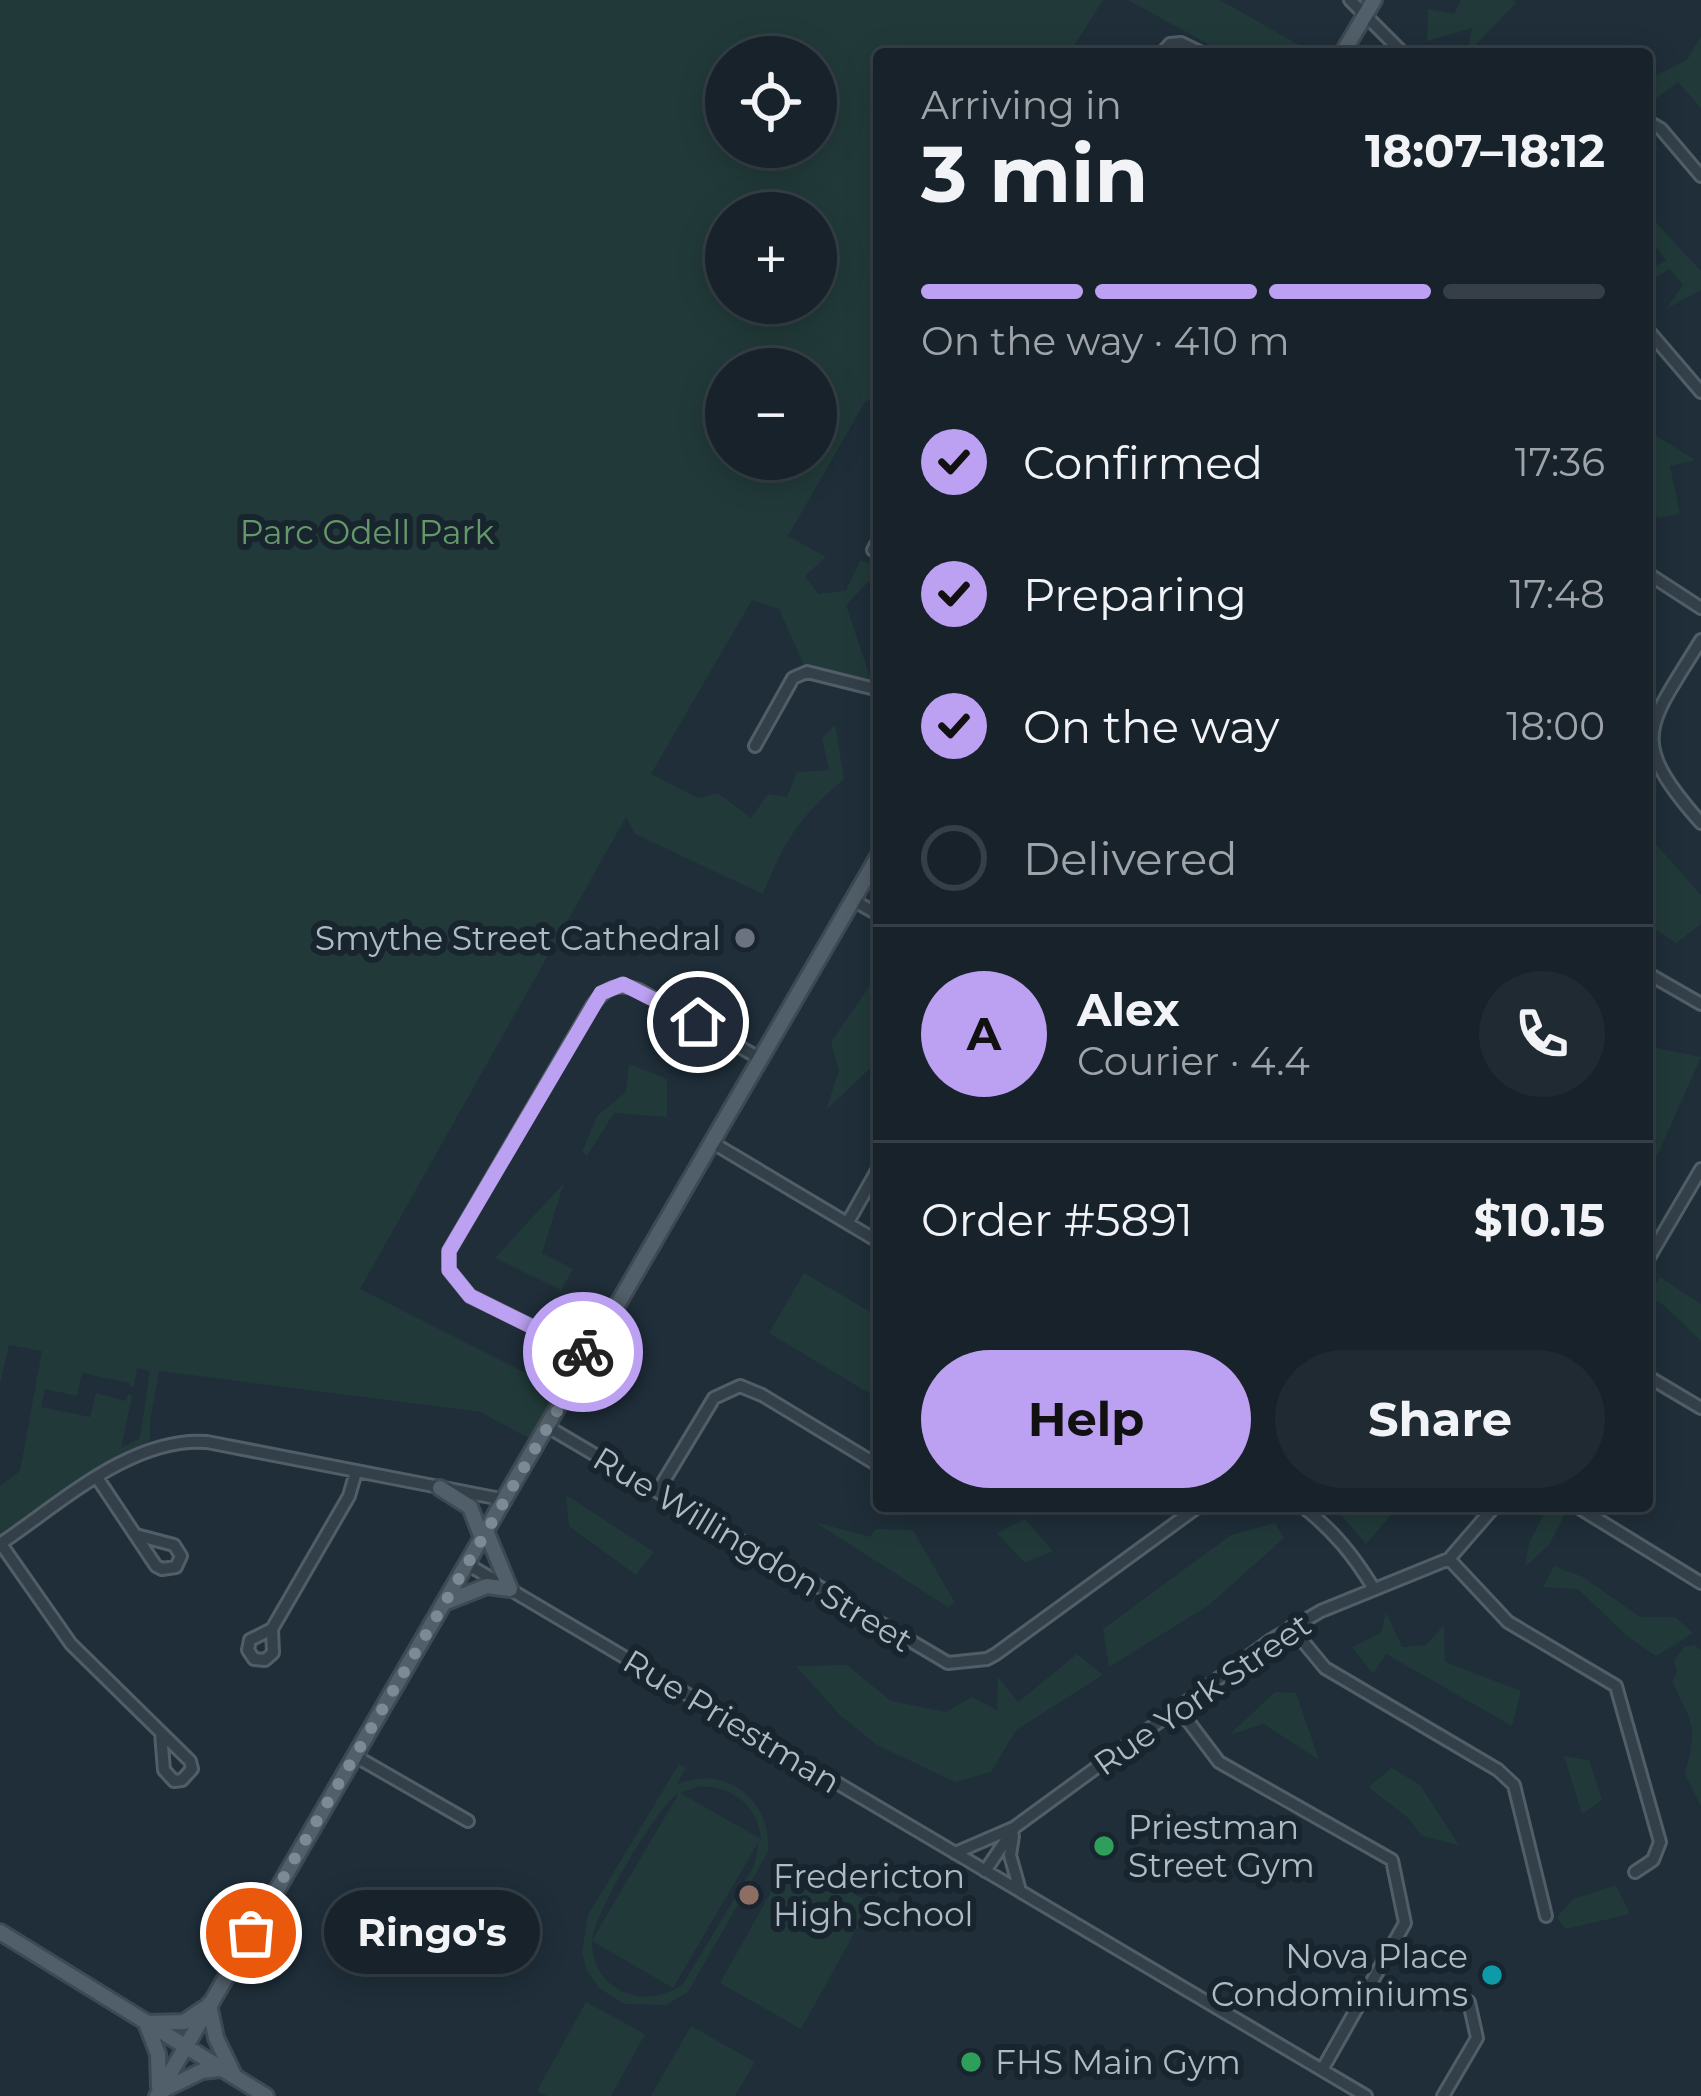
<!DOCTYPE html>
<html lang="en">
<head>
<meta charset="utf-8">
<style>
  :root { --surface:#17222b; --page:#202a33; --text:#f1f3f6; --muted:#9ea4a9; --line:#363f47; --accent:#bca0f2 }
  body { margin:0; font-family:Montserrat,sans-serif; background:var(--page); color:var(--text); height:100vh; display:flex; flex-direction:column; font-size:45px; white-space:nowrap }
  * { box-sizing:border-box; margin:0 }
  p { font-size:39px; color:var(--muted) }
  .icon { flex:none; width:66px; height:66px; fill:none; stroke:currentColor; stroke-width:2; stroke-linecap:round; stroke-linejoin:round }
  .map { position:relative; flex:1; overflow:hidden }
  .side { position:absolute; left:873px; top:48px; width:780px; height:1464px; display:flex; flex-direction:column; background:var(--surface); border-radius:12px; box-shadow:0 6px 30px #0003,0 0 0 3px var(--line) }
  .side>* { flex:none }
  .buttons { position:absolute; left:705px; top:36px; display:grid; gap:24px }
  .buttons a { display:grid; place-items:center; width:132px; height:132px; border-radius:50%; background:var(--surface); box-shadow:0 6px 30px #0003,0 0 0 3px var(--line); font-size:60px }
  .pin { position:absolute; display:grid; place-items:center; width:102px; height:102px; color:#fff; margin:-51px; border:6px solid #fff; border-radius:50%; box-shadow:0 3px 12px #0007 }
  .courier { position:absolute; display:grid; place-items:center; width:120px; height:120px; margin:-60px; border:9px solid #bca0f2; border-radius:50%; background:#fff; color:#222; box-shadow:0 3px 15px #0007 }
  .bubble { position:absolute; height:84px; border-radius:42px; background:var(--surface); box-shadow:0 6px 30px #0003,0 0 0 3px var(--line); font-size:39px; font-weight:700; line-height:84px; text-align:center }
  .head em { font-style:normal; font-weight:700 }
  .head div { display:flex; flex-direction:column-reverse }
  .head { display:flex; align-items:center; justify-content:space-between; height:204px; padding:0 48px }
  h1 { font-size:78px; font-weight:700; line-height:90px }
  .bar { display:grid; grid-template-columns:repeat(4,1fr); gap:18px 12px; align-content:center; height:144px; padding:0 48px }
  .bar i { height:15px; border-radius:9px; background:var(--line) }
  .bar .active { background:var(--accent) }
  .bar p { grid-column:span 4 }
  .line { display:flex; align-items:center; gap:30px; padding:0 48px; border-top:3px solid var(--line) }
  .line div { flex:1 }
  .round { display:grid; place-items:center; flex:none; width:126px; height:126px; border-radius:63px; background:var(--page) }
  ol { padding:0 48px; list-style:none }
  li { display:flex; align-items:center; gap:36px; height:132px }
  li p { margin-inline-start:auto }
  li .icon { padding:12px; border-radius:50%; background:var(--accent); color:#111; stroke-width:4 }
  li:last-child { color:var(--muted) }
  li i { width:66px; height:66px; border:6px solid var(--line); border-radius:50% }
  .button { display:flex; gap:24px; margin-top:auto; padding:24px 48px }
  .button a { flex:1; height:138px; border-radius:72px; background:var(--accent); color:#111; font-size:48px; font-weight:700; line-height:138px; text-align:center }
  .button a+a { background:var(--page); color:var(--text) }
  .map>svg:first-child { display:block }
  .green { fill:#213a39; fill-rule:evenodd }
  .lines { fill:none; stroke-linecap:round; stroke-linejoin:round }
  .minor-casing { stroke:#515e67; stroke-width:16 }
  .major-casing { stroke:#3d4953; stroke-width:20 }
  .minor { stroke:#334049; stroke-width:10 }
  .major { stroke:#515f6a; stroke-width:14 }
  .done { stroke:#7b8a95; stroke-width:12; stroke-dasharray:0 21.6 }
  .route { stroke:#bca0f2; stroke-width:15 }
  .worship-dot { fill:#6b7280; stroke:#19252e; stroke-width:4.5 }
  .leisure-dot { fill:#2e9e5b; stroke:#19252e; stroke-width:4.5 }
  .education-dot { fill:#8d6e63; stroke:#19252e; stroke-width:4.5 }
  .culture-dot { fill:#0f9aa8; stroke:#19252e; stroke-width:4.5 }
  .labels { text-anchor:middle; dominant-baseline:central; stroke-width:12; stroke-linejoin:round; paint-order:stroke }
  .park-label { font-size:33px; fill:#649868; stroke:#19252e }
  .poi-label { font-size:33px; fill:#adbbc6; stroke:#19252e; text-anchor:start }
  .street-label { font-size:33px; fill:#adbbc6; stroke:#19252e }
</style>
</head>
<body>
<div class="map">
<svg width="1701" height="2096" viewBox="0 0 1701 2096">
  <rect width="100%" height="100%" fill="#1f2e39"/>
  <path class="green" d="M0 0H1103L1069 54H879V394L865 402 788 536 826 557 805 576 818 594 846 591 860 561 879 564V582L870 580 846 605 872 683 804 665 779 609 752 600 651 774 698 798 718 793 751 818 768 794 787 797 797 772 829 770 822 738 835 725 844 779C800 816 784 841 763 894L635 834 626 817 360 1289 567 1394 539 1444 481 1412 159 1371 150 1420V1440L0 1536V1486L20 1471 42 1351 9 1345 0 1384ZM726 57H816V147H726ZM726 213H816V303H726ZM726 369H816V459H726ZM137 1368 150 1371 140 1438 121 1448 132 1396 128 1394 126 1401 96 1393 90 1417 41 1407 45 1389 77 1396 82 1373 130 1383V1387L134 1386Z
    M1128 0H1220L1315 54H1226Z
    M1461 0H1512L1516 3 1467 54 1472 28 1427 41 1428 9 1454 14Z
    M1701 36V108L1678 82 1650 103 1647 80 1687 60Z
    M1647 213 1701 271V290L1666 309 1683 285 1670 269 1647 282V271L1666 260 1652 242 1647 241Z
    M1647 430 1695 460 1670 466 1680 514 1658 518 1647 503Z
    M1647 834 1701 895V924L1676 943 1647 924Z
    M869 987H879V1060L826 1110 839 1070 831 1042Z
    M1647 1046 1701 1057 1658 1154 1647 1165Z
    M629 1064 667 1079V1117L614 1113 587 1156 582 1152 597 1116 626 1092Z
    M564 1183 542 1253 573 1269 561 1290 495 1258Z
    M804 1273 879 1317V1399L769 1333Z
    M1660 1277 1701 1304V1341L1664 1305 1647 1296Z
    M566 1495 654 1552 636 1575 569 1526Z
    M1333 1506H1399L1366 1544Z
    M1548 1506H1556L1564 1516 1549 1545 1525 1567 1529 1543Z
    M1025 1519 1053 1551 1025 1563 997 1533Z
    M815 1522 870 1537 876 1529 913 1530 955 1603 948 1607Z
    M1275 1523 1284 1538 1209 1605 1109 1667 1103 1629 1231 1535Z
    M1554 1566 1583 1577 1640 1617H1675L1693 1633 1656 1656 1627 1636 1578 1589 1543 1587Z
    M1386 1612 1402 1647 1426 1645 1444 1625 1445 1662 1521 1691 1512 1726 1386 1654 1373 1674 1352 1647 1381 1633Z
    M1695 1645 1701 1650V1806L1685 1774C1698 1723 1693 1726 1672 1681L1677 1672 1674 1661 1684 1647Z
    M1077 1654 1103 1675 1016 1730 991 1772 955 1782 877 1745 841 1716 796 1666 847 1665 891 1701 946 1712 972 1697 997 1710 998 1677 1018 1702Z
    M1275 1692 1296 1693 1319 1760 1264 1724 1229 1735Z
    M1564 1756 1589 1760 1602 1800 1582 1814Z
    M679 1764 686 1768 676 1785C726 1763 772 1800 768 1852L688 1992 666 2005 624 2004 599 1988 587 1971 582 1952 588 1915ZM700 1786C734 1787 758 1806 761 1839L680 1793ZM677 1794 678 1795 592 1940C595 1912 654 1812 677 1794ZM759 1841 754 1866 683 1984C644 2012 592 1991 592 1941L673 1988Z
    M1392 1768 1420 1785 1459 1845 1422 1836 1407 1817 1368 1787Z
    M790 1858 871 1903 801 2029 720 1983Z
    M1616 1885 1630 1914 1565 1929 1557 1917 1573 1899Z
    M586 2002 645 2034 611 2096H547L537 2091Z
    M691 2026 755 2062 735 2096H651Z"/>
  <g class="lines">
    <g class="minor-casing">
      <path id="minor" d="M1350 0 1404 54
        M1161 54 1170 44 1181 43 1204 54
        M1647 121 1661 129 1701 176
        M1647 329 1701 392
        M873 550 879 539
        M1647 573 1701 608
        M1701 640C1648 727 1626 738 1701 823
        M755 746 793 678 807 672 879 690
        M853 900 879 915
        M1647 973 1701 1004
        M713 1143 879 1242
        M848 1222 879 1167
        M1647 1261 1701 1169
        M590 1355 470 1296 449 1270V1251L592 1006C606 987 617 982 639 990L761 1059
        M1647 1376 1701 1408
        M548 1427 948 1663 987 1659 996 1654 1199 1506
        M98 1479 156 1566 162 1569 176 1567 181 1556 174 1545 136 1535
        M659 1489 714 1398 740 1386 762 1395 879 1466
        M1302 1506C1333 1530 1354 1556 1374 1589
        M1576 1506 1701 1583
        M0 1544C60 1504 132 1436 207 1442L506 1500
        M1 1544 71 1644 190 1761 192 1769 182 1780 174 1781 164 1770 161 1733
        M1449 1559 1508 1622 1616 1686 1660 1842 1653 1860 1635 1872
        M467 1564 1366 2096
        M1291 1627 1325 1668 1498 1770 1514 1785 1546 1916
        M272 1629 250 1640 248 1650 254 1659 265 1660 273 1653 272 1629 349 1496 356 1472
        M1179 1709 1219 1762 1392 1860 1405 1923 1322 2070
        M355 1756 468 1821
        M1013 1836 1010 1855 1019 1887
        M955 1853 1013 1828
        M985 1871 1015 1827 1271 1640 1321 1611 1449 1559 1495 1506
        M1443 2096 1477 2038 1469 2002"/>
    </g>
    <g class="major-casing">
      <path id="major" d="M1342 54 1374 0
        M440 1488 470 1507 482 1538
        M444 1603 487 1586 510 1589 486 1531
        M0 1932 266 2096
        M209 2004 216 2038 235 2077
        M146 2023 158 2054 159 2087
        M146 2023 184 2022 203 2009
        M159 2092 202 2071 220 2069
        M157 2096 879 855"/>
    </g>
    <use href="#minor" class="minor"/>
    <use href="#major" class="major"/>
  </g>
  <g class="lines">
    <path class="done" d="M251 1933 590 1355 583 1352"/>
    <path class="route" d="M583 1352 470 1296 449 1270V1251L601 993 623 984 698 1022"/>
  </g>
  <circle class="worship-dot" cx="745" cy="938" r="12"/>
  <g class="leisure-dot">
    <circle cx="1104" cy="1846" r="12"/>
    <circle cx="971" cy="2062" r="12"/>
  </g>
  <circle class="education-dot" cx="749" cy="1895" r="12"/>
  <circle class="culture-dot" cx="1492" cy="1975" r="12"/>
  <g class="labels">
    <g class="park-label">
      <text x="367" y="532">Parc Odell Park</text>
    </g>
    <g class="poi-label">
      <text x="721" y="938" text-anchor="end">Smythe Street Cathedral</text>
      <text x="1128" y="1827">Priestman<tspan x="1128" dy="38">Street Gym</tspan></text>
      <text x="773" y="1876">Fredericton<tspan x="773" dy="38">High School</tspan></text>
      <text x="1468" y="1956" text-anchor="end">Nova Place<tspan x="1468" dy="38">Condominiums</tspan></text>
      <text x="995" y="2062">FHS Main Gym</text>
    </g>
    <g class="street-label">
      <text transform="translate(753 1549) rotate(31)">Rue Willingdon Street</text>
      <text transform="translate(1202 1694) rotate(-35)">Rue York Street</text>
      <text transform="translate(732 1721) rotate(31)">Rue Priestman</text>
    </g>
  </g>
</svg>
<div class="buttons">
<a><svg class="icon" aria-label="locate" viewBox="0 0 24 24"><circle cx="12" cy="12" r="6"/><path d="M12 2v4M12 18v4M2 12h4M18 12h4"/></svg></a>
<a>+</a>
<a>−</a>
</div>
<div class="pin" style="left:251px;top:1933px;background:#ea580c"><svg class="icon" aria-label="bag" viewBox="0 0 24 24"><path d="M5 8h14l-1 12H6zM9 8a3 3 0 0 1 6 0"/></svg></div>
<div class="pin" style="left:698px;top:1022px;background:#1f2937"><svg class="icon" aria-label="home" viewBox="0 0 24 24"><path d="M3 11l9-7 9 7M6 9v11h12V9"/></svg></div>
<div class="courier" style="left:583px;top:1352px"><svg class="icon" aria-label="bike" viewBox="0 0 24 24"><circle cx="6" cy="16" r="4"/><circle cx="18" cy="16" r="4"/><path d="M6 16l4-8h5l3 8M10 8l3 8H6M13 5h3"/></svg></div>
<div class="bubble" style="left:324px;top:1890px;width:216px">Ringo's</div>
<section class="side">
<div class="head"><div><h1>3 min</h1><p>Arriving in</p></div><em>18:07–18:12</em></div>
<div class="bar"><i class="active"></i><i class="active"></i><i class="active"></i><i></i><p>On the way · 410 m</p></div>
<ol>
<li><svg class="icon" aria-label="check" viewBox="0 0 24 24"><path d="M5 12l5 5 9-10"/></svg>Confirmed<p>17:36</p></li>
<li><svg class="icon" aria-label="check" viewBox="0 0 24 24"><path d="M5 12l5 5 9-10"/></svg>Preparing<p>17:48</p></li>
<li><svg class="icon" aria-label="check" viewBox="0 0 24 24"><path d="M5 12l5 5 9-10"/></svg>On the way<p>18:00</p></li>
<li><i></i>Delivered</li>
</ol>
<div class="line" style="height:216px"><b class="round" style="background:var(--accent);color:#111">A</b><div><b>Alex</b><p>Courier · 4.4</p></div><a class="round"><svg class="icon" aria-label="phone" viewBox="0 0 24 24"><path d="M5 4h4l2 5-3 2q2 4 5 5l2-3 5 2v4C11 20 4 13 5 4z"/></svg></a></div>
<div class="line" style="height:156px"><div>Order #5891</div><b>$10.15</b></div>
<div class="button"><a>Help</a><a>Share</a></div>
</section>
</div>
</body>
</html>
